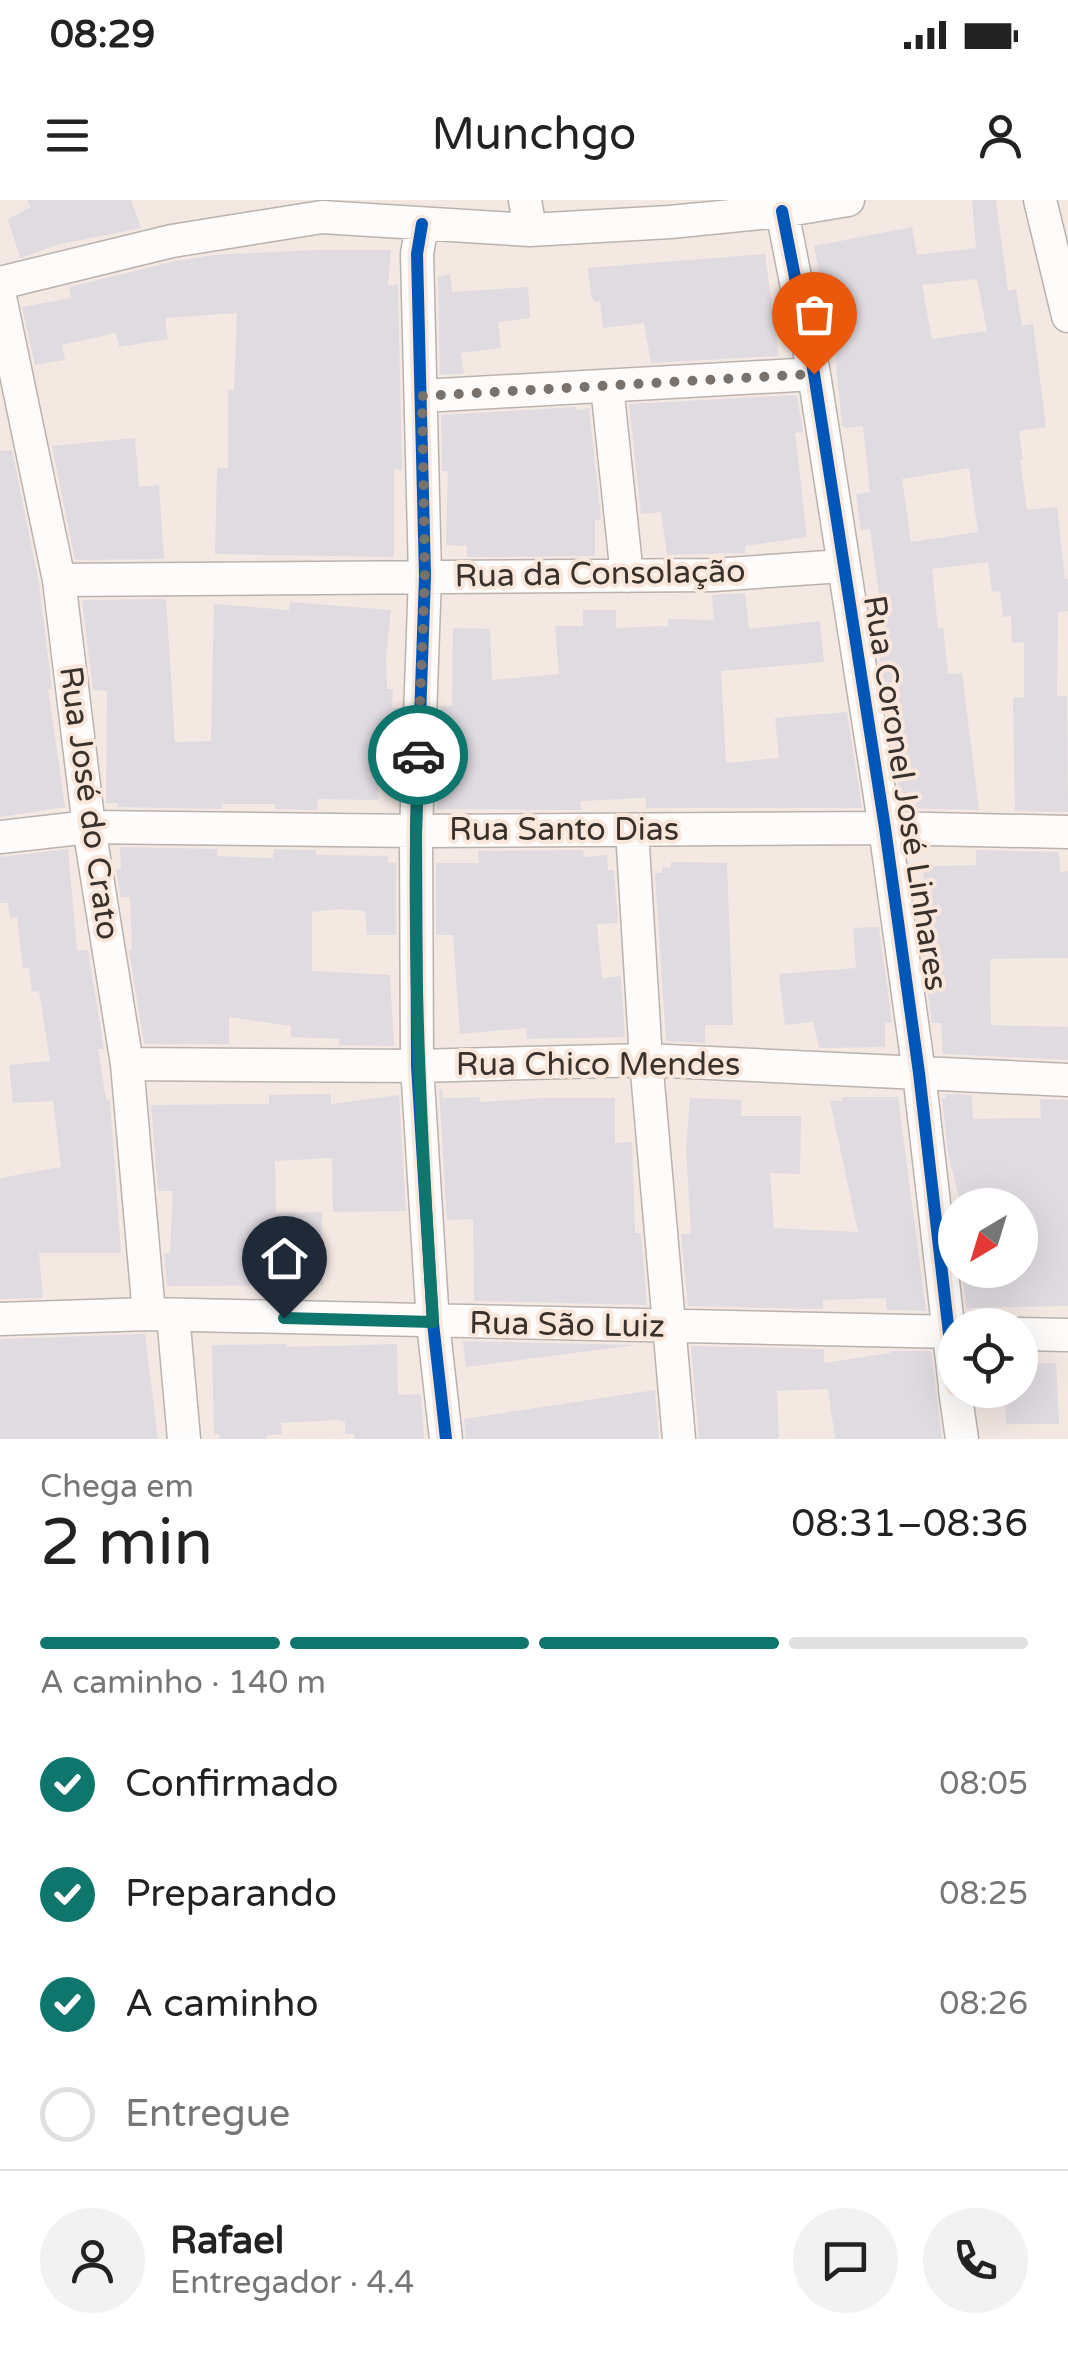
<!DOCTYPE html>
<html lang="pt">
<head>
<meta charset="utf-8">
<style>
  :root { --surface:#fff; --page:#f2f2f2; --text:#222; --muted:#767676; --line:#e0e0e0; --accent:#0f766e }
  body { margin:0; font-family:"Varela Round",sans-serif; background:var(--page); color:var(--text); height:100vh; display:flex; flex-direction:column; font-size:38px; white-space:nowrap }
  * { box-sizing:border-box; margin:0 }
  p { font-size:32px; color:var(--muted) }
  .icon { flex:none; width:55px; height:55px; fill:none; stroke:currentColor; stroke-width:2; stroke-linecap:round; stroke-linejoin:round }
  .map { position:relative; height:1239px; overflow:hidden }
  .sheet { display:flex; flex-direction:column; background:var(--surface); flex:1 }
  .sheet>* { flex:none }
  .needle { width:65px; rotate:218deg }
  .controls { position:absolute; left:938px; top:988px; display:grid; gap:20px }
  .controls a { display:grid; place-items:center; width:100px; height:100px; border-radius:50%; background:var(--surface); box-shadow:0 10px 40px #0002; font-size:50px }
  .pin { position:absolute; display:grid; place-items:center; width:85px; height:85px; color:#fff; margin:-102px -42px; border-radius:50% 50% 50% 0; rotate:-45deg; box-shadow:0 0 10px #0007 }
  .pin .icon { rotate:45deg }
  .courier { position:absolute; display:grid; place-items:center; width:100px; height:100px; margin:-50px; border:8px solid #0f766e; border-radius:50%; background:#fff; color:#222; box-shadow:0 2px 12px #0007 }
  .headline em { font-style:normal; font-weight:600 }
  .headline div { display:flex; flex-direction:column-reverse }
  .headline { display:flex; align-items:center; justify-content:space-between; height:170px; padding:0 40px }
  h1 { font-size:65px; font-weight:600; line-height:75px }
  .bar { display:grid; grid-template-columns:repeat(4,1fr); gap:15px 10px; align-content:center; height:120px; padding:0 40px }
  .bar i { height:12px; border-radius:8px; background:var(--line) }
  .bar .on { background:var(--accent) }
  .bar p { grid-column:span 4 }
  .line { display:flex; align-items:center; gap:25px; padding:0 40px; border-top:2px solid var(--line) }
  .line div { flex:1 }
  .round { display:grid; place-items:center; flex:none; width:105px; height:105px; border-radius:52px; background:var(--page) }
  ol { padding:0 40px; list-style:none }
  li { display:flex; align-items:center; gap:30px; height:110px }
  li p { margin-inline-start:auto }
  li .icon { padding:10px; border-radius:50%; background:var(--accent); color:#fff; stroke-width:4 }
  li:last-child { color:var(--muted) }
  li i { width:55px; height:55px; border:5px solid var(--line); border-radius:50% }
  .status { display:flex; justify-content:space-between; align-items:center; height:70px; padding:0 50px; background:var(--surface); direction:ltr }
  .status svg { height:28px; fill:currentColor }
  header { display:flex; justify-content:space-between; align-items:center; height:130px; padding:0 40px; background:var(--surface); font-size:45px; font-weight:600 }
  .map>svg:first-child { display:block }
  .building { fill:#e0dbe1; fill-rule:evenodd }
  .lines { fill:none; stroke-linecap:round; stroke-linejoin:round }
  .street-casing { stroke:#bab2ad; stroke-width:35 }
  .street { stroke:#fdfcfb; stroke-width:32 }
  .cycleway-casing { stroke:#fae7db; stroke-width:19 }
  .cycleway { stroke:#0057b8; stroke-width:12 }
  .done { stroke:#79716c; stroke-width:10; stroke-dasharray:0 18 }
  .route { stroke:#0f766e; stroke-width:12 }
  .labels { text-anchor:middle; dominant-baseline:central; stroke-width:8; stroke-linejoin:round; paint-order:stroke }
  .street-label { font-size:32px; fill:#38312c; stroke:#fae7db }
</style>
</head>
<body>
<div class="status"><b>08:29</b><svg viewBox="0 0 49 12"><path d="M0 12V9h3v3zM5 12V6h3v6zM10 12V3h3v9zM15 12V0h3v12zM26 1h20v11H26zM47 4h2v5h-2z"/></svg></div>
<header><svg class="icon" aria-label="menu" viewBox="0 0 24 24"><path d="M4 6h16M4 12h16M4 18h16"/></svg>Munchgo<svg class="icon" aria-label="person" viewBox="0 0 24 24"><circle cx="12" cy="8" r="4"/><path d="M4 21q1-7 8-7t8 7"/></svg></header>
<div class="map">
<svg width="1068" height="1239" viewBox="0 0 1068 1239">
  <rect width="100%" height="100%" fill="#f3e8e2"/>
  <path class="building" d="M27 0H131L141 28 60 44 20 58 8 19 31 7Z
    M972 0H996L1008 91 1016 89 1022 126 1033 124 1046 227 1019 231 1023 260H1020L1027 310 1057 307 1065 379H1068V411L1058 412 1057 496H1067L1068 612 1015 611 1013 498 1024 497V442L1012 443 1011 416 1003 417 1000 391 992 392 988 362 932 369 938 428H943L948 474 962 473 979 610 902 608 881 474 878 438 885 437 870 329 861 330 856 294 870 292 863 226 846 228 842 225 835 153 814 46 912 27 917 55 976 48ZM977 79 987 131 932 139 922 85ZM969 268 978 332 911 342 902 279Z
    M317 50H391L388 86 398 84 402 270 394 269V357L215 354 217 268H228V190H234L237 113 165 118 168 139 119 147 116 133 62 145 65 160 35 165 22 107 71 98 69 87 176 61 214 55Z
    M765 54 779 156 651 163 644 123 603 128 600 101 594 102 591 95 588 68Z
    M450 74 452 92 528 87 530 118 498 122 501 148 461 153 464 174 440 175 438 77Z
    M797 195 803 232 795 233 807 337 745 346V353L667 355 661 312 641 314 629 204Z
    M576 207 577 210 589 208 601 319 595 320V356L467 357V346L446 345 448 271H442L441 215Z
    M135 238 139 287 159 285 164 359 75 360 52 246Z
    M12 250 39 383 52 489H48L65 607 0 617V251Z
    M745 393 749 429 820 421 824 462 721 471 726 563 779 558 775 518 847 512 862 608H646V598L580 601 581 610 437 609 440 506H452L453 428 490 429 492 480 559 474 555 426H583V410H616V428L668 426V419L714 420 712 395Z
    M166 399 175 542 211 541 214 404 289 410 290 402 391 410 386 456 387 489H393L392 508H400L398 564H378V600L318 599 317 610 275 609V604H222V609L118 607V603H106L107 491 93 490 82 400Z
    M120 647 218 649 217 656 273 658 274 649 316 650V655L388 656V663H396V735H367L365 711 338 709 312 712V771L390 775 394 846 339 845 340 839 291 837V826L229 817V844H144L129 750H132L130 697H121L116 670 121 669Z
    M68 649 77 750H88L104 849H98L106 899 110 901 121 1053H39L43 1098 0 1099V978L61 967 53 901 13 903 9 865 50 861 39 791 32 792 29 768H23L17 717 10 718 8 703H0V657Z
    M583 650 584 657 607 655 608 670H614L618 723 597 724 602 778 621 776 625 837 527 839 526 828 460 834 453 735H436V663H479L478 651Z
    M976 650 1059 652 1060 672 1068 671V758L991 759 990 768 991 825 1068 827V860L943 854 941 823H932L919 727H924L923 666 976 665Z
    M671 662 727 663 733 825H705V843L666 841 655 673H662V667L671 668Z
    M879 727 892 823 885 822V847L819 848 813 822 785 825 779 774 856 768 853 728Z
    M439 890H442L443 898 480 897V902L545 898H615V943L632 942 635 1033H641L647 1105 474 1101 473 1019 447 1020Z
    M331 894V904L399 895 406 1011 333 1012 332 958 275 961 276 1013 322 1012 323 1085 167 1086 164 1053H170L173 991H158L151 905 269 904V895Z
    M945 894 972 895 973 919 1041 918 1040 899 1068 900V1106L966 1108 962 1070H1020V1005H961L948 953 942 898H946Z
    M842 897H898L926 1111 887 1110 886 1098 823 1100V1109L688 1106 681 1034H691L686 949 690 898 742 900 741 916H801L800 974 770 973 774 1028 858 1032 830 901H842Z
    M145 1134 158 1239H0V1139Z
    M463 1141 636 1145 466 1167Z
    M286 1144V1147L397 1144 398 1195 421 1194 424 1239H355L354 1234H345V1222L338 1220 281 1223 282 1234 267 1235V1239H219V1234H214L212 1145Z
    M691 1146 824 1149V1163L890 1153V1151H931L942 1239H835L828 1189 777 1191 779 1239H699Z
    M1056 1163 1059 1224H1006L1005 1190H1020V1164Z
    M655 1190 659 1239H466L464 1219Z"/>
  <g class="lines">
    <g class="street-casing">
      <path id="street" d="M525 0 530 30
        M1040 0 1068 116
        M782 11 814 174 885 628 919 873 955 1186
        M422 24 417 54 425 376 416 631 417 866 433 1123 446 1239
        M0 83 172 41 322 17 530 30 670 22 782 11 848 0
        M0 97 59 380 89 627 127 864 149 1114
        M607 186 627 376
        M422 196 814 174
        M59 380 713 375 842 366
        M632 630 646 860 679 1239
        M0 637 89 627 416 631 885 628 1068 632
        M127 864 417 866 646 860 1068 880
        M173 1115 184 1239
        M0 1119 149 1114 955 1132
        M1020 1134 1068 1135
        M955 1190 962 1239"/>
    </g>
    <use href="#street" class="street"/>
    <g class="cycleway-casing">
      <path id="cycleway" d="M782 11 814 174 885 628 919 873 955 1186
        M422 24 417 54 425 376 416 631 417 866 433 1123 446 1239"/>
    </g>
    <use href="#cycleway" class="cycleway"/>
  </g>
  <g class="lines">
    <path class="done" d="M418 555 425 376 422 196 814 174"/>
    <path class="route" d="M284 1118 433 1122C421 933 411 745 418 555"/>
  </g>
  <g class="labels">
    <g class="street-label">
      <text transform="translate(600 374) rotate(-1)">Rua da Consolação</text>
      <text transform="translate(905 593) rotate(81)">Rua Coronel José Linhares</text>
      <text transform="translate(89 603) rotate(82)">Rua José do Crato</text>
      <text x="564" y="630">Rua Santo Dias</text>
      <text x="598" y="865">Rua Chico Mendes</text>
      <text transform="translate(567 1125) rotate(1)">Rua São Luiz</text>
    </g>
  </g>
</svg>
<div class="controls">
<a><svg class="needle" viewBox="-14 -14 28 28"><path d="M0-13l5 13h-10z" fill="#e53935"/><path d="M0 13l5-13h-10z" fill="#767676"/></svg></a>
<a><svg class="icon" aria-label="locate" viewBox="0 0 24 24"><circle cx="12" cy="12" r="6"/><path d="M12 2v4M12 18v4M2 12h4M18 12h4"/></svg></a>
</div>
<div class="pin" style="left:814px;top:174px;background:#ea580c"><svg class="icon" aria-label="bag" viewBox="0 0 24 24"><path d="M5 8h14l-1 12H6zM9 8a3 3 0 0 1 6 0"/></svg></div>
<div class="pin" style="left:284px;top:1118px;background:#1f2937"><svg class="icon" aria-label="home" viewBox="0 0 24 24"><path d="M3 11l9-7 9 7M6 9v11h12V9"/></svg></div>
<div class="courier" style="left:418px;top:555px"><svg class="icon" aria-label="car" viewBox="0 0 24 24"><path d="M5 17H2v-5l4-1 3-4h7l3 4 3 1v5h-3M9 17h6M6 11h13"/><circle cx="7" cy="17" r="2"/><circle cx="17" cy="17" r="2"/></svg></div>
</div>
<section class="sheet">
<div class="headline"><div><h1>2 min</h1><p>Chega em</p></div><em>08:31–08:36</em></div>
<div class="bar"><i class="on"></i><i class="on"></i><i class="on"></i><i></i><p>A caminho · 140 m</p></div>
<ol>
<li><svg class="icon" aria-label="check" viewBox="0 0 24 24"><path d="M5 12l5 5 9-10"/></svg>Confirmado<p>08:05</p></li>
<li><svg class="icon" aria-label="check" viewBox="0 0 24 24"><path d="M5 12l5 5 9-10"/></svg>Preparando<p>08:25</p></li>
<li><svg class="icon" aria-label="check" viewBox="0 0 24 24"><path d="M5 12l5 5 9-10"/></svg>A caminho<p>08:26</p></li>
<li><i></i>Entregue</li>
</ol>
<div class="line" style="height:180px"><a class="round"><svg class="icon" aria-label="person" viewBox="0 0 24 24"><circle cx="12" cy="8" r="4"/><path d="M4 21q1-7 8-7t8 7"/></svg></a><div><b>Rafael</b><p>Entregador · 4.4</p></div><a class="round"><svg class="icon" aria-label="chat" viewBox="0 0 24 24"><path d="M4 5h16v11H9l-5 4z"/></svg></a><a class="round"><svg class="icon" aria-label="phone" viewBox="0 0 24 24"><path d="M5 4h4l2 5-3 2q2 4 5 5l2-3 5 2v4C11 20 4 13 5 4z"/></svg></a></div>
</section>
</body>
</html>
